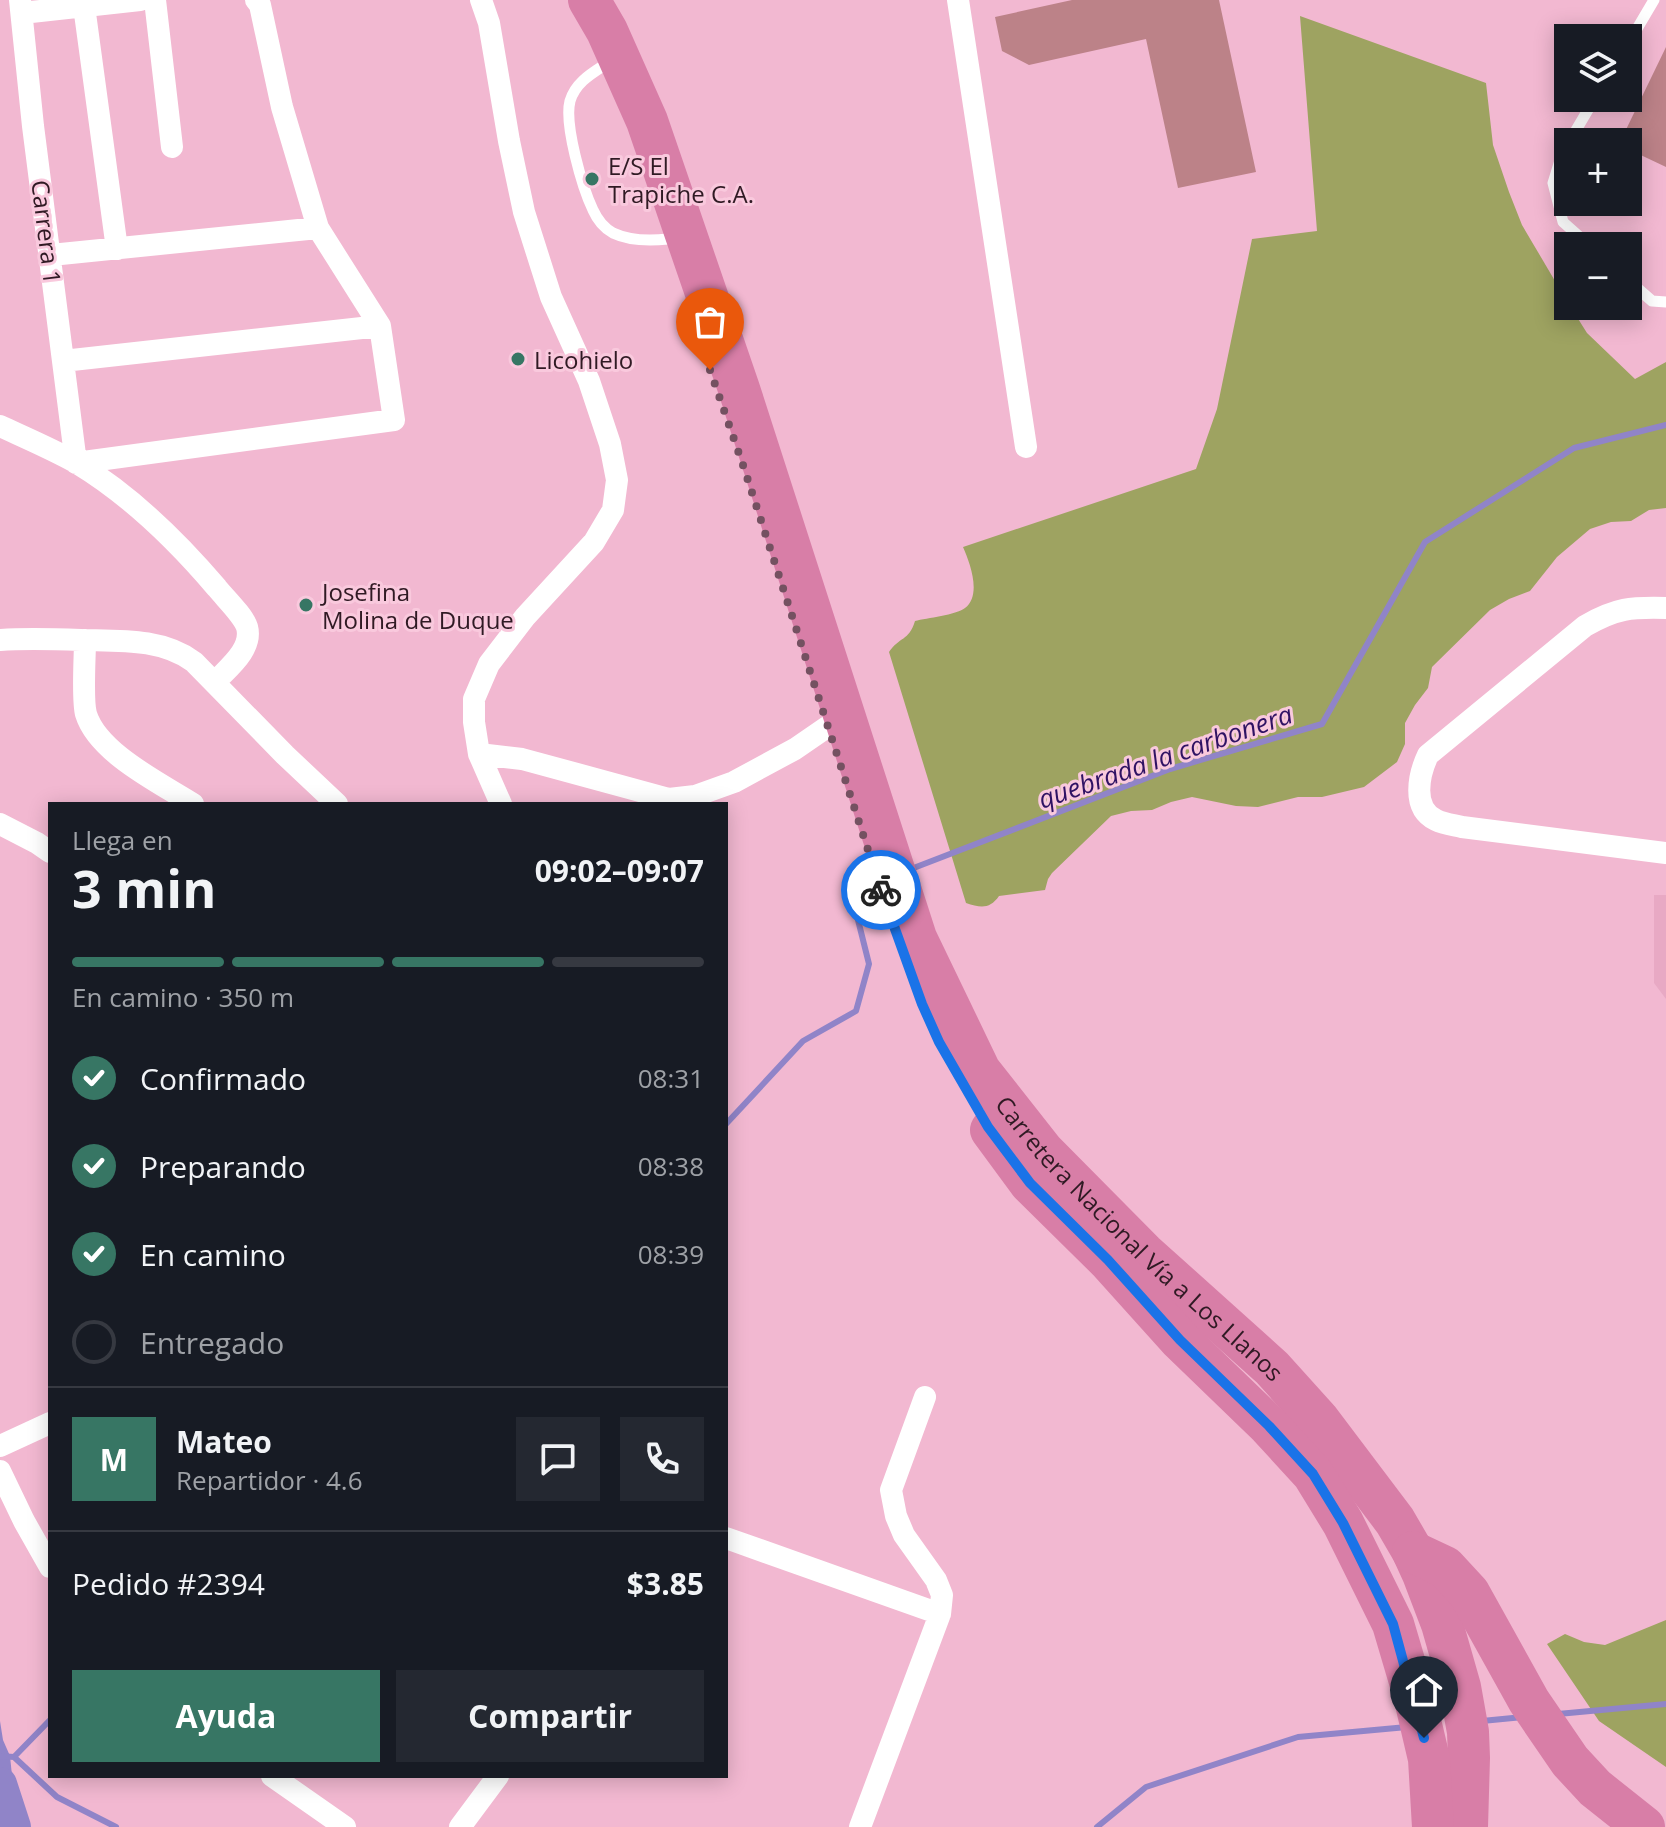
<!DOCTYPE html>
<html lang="es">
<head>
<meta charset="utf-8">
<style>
  :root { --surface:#171b24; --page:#242831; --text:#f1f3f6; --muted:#9ea1a6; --line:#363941; --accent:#377664 }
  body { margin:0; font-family:"Open Sans",sans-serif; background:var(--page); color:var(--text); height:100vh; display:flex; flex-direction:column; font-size:30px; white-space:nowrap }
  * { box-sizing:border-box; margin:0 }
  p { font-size:26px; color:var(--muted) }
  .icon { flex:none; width:44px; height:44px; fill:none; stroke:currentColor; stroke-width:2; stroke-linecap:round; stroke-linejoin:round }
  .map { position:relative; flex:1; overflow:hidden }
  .side { position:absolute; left:48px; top:802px; width:680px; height:976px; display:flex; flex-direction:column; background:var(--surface); border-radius:0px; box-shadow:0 4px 20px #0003 }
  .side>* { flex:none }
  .buttons { position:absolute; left:1554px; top:24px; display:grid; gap:16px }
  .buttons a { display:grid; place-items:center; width:88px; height:88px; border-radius:0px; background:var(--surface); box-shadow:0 4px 20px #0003; font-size:40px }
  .pin { position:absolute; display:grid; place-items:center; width:68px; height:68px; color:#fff; margin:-82px -34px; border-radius:50% 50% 50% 0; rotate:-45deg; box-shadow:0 0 8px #0007 }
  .pin .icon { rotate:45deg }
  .courier { position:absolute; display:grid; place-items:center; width:80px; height:80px; margin:-40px; border:6px solid #1a73e8; border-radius:50%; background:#fff; color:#222; box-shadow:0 2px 10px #0007 }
  .overview em { font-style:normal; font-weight:700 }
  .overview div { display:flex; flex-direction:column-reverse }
  .overview { display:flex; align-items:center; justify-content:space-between; height:136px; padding:0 24px }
  h1 { font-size:52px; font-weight:700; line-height:60px }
  .bar { display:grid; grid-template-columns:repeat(4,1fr); gap:12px 8px; align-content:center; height:96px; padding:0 24px }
  .bar i { height:10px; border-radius:6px; background:var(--line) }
  .bar .active { background:var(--accent) }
  .bar p { grid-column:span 4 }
  .line { display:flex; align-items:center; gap:20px; padding:0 24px; border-top:2px solid var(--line) }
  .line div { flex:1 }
  .round { display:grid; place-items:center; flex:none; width:84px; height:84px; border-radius:0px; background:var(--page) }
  ol { padding:0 24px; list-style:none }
  li { display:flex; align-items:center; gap:24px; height:88px }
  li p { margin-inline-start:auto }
  li .icon { padding:8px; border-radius:50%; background:var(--accent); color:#fff; stroke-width:4 }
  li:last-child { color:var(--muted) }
  li i { width:44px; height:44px; border:4px solid var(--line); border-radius:50% }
  .cta { display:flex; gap:16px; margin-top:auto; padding:16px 24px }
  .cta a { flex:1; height:92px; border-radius:0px; background:var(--accent); color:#fff; font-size:32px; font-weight:700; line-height:92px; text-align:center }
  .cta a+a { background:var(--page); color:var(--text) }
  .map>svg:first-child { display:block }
  .built { fill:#e8a9c4 }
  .green { fill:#9ea361 }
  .water { fill:#9084c8 }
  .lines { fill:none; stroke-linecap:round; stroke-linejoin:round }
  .stream { stroke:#9084c8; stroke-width:6 }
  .river { stroke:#9084c8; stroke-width:34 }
  .building { fill:#bc8288 }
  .lane { stroke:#fff; stroke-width:11 }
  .street { stroke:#fff; stroke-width:22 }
  .highway { stroke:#d87ea7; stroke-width:42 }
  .done { stroke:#745161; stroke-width:8; stroke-dasharray:0 14.4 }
  .route { stroke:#1a73e8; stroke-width:10 }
  .poi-dot { fill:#377664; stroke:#f9c9dd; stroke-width:3 }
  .labels { text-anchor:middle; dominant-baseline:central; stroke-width:6; stroke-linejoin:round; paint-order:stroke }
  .poi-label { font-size:24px; fill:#301a24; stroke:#f9c9dd; text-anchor:start }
  .street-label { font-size:24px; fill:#301a24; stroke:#f9c9dd }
  .water-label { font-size:26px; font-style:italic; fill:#2f1263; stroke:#f9c9dd }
</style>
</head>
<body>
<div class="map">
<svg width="1666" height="1827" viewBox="0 0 1666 1827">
  <rect width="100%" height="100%" fill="#f2b8d1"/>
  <path class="built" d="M1654 895H1666V999L1654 983Z"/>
  <path class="green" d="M1300 16 1486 83 1493 145 1509 192 1522 225 1568 303V306H1570L1587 333 1635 379 1666 362V508L1649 510 1631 521 1611 522 1590 529 1557 557 1530 591 1509 599 1490 610 1432 667 1428 688 1415 705 1405 723V744L1397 762 1364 787 1322 797H1298L1258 807 1236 806 1192 797 1171 802 1152 810 1131 811 1111 816 1052 873 1048 879 1045 890 999 896C990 909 981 908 966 903L889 652C899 637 909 641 915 621 927 618 956 615 965 608 982 595 970 563 963 547L1196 469 1217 409 1252 239 1317 231Z
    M1666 1620V1767L1599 1721 1547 1644 1565 1634 1584 1642 1605 1645Z"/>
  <path class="water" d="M0 1721 3 1740 10 1756 14 1795V1815L11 1827H0Z"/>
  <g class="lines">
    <path class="stream" d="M911 869 1170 769 1322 724 1425 542 1574 448 1666 425
      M726 1124 803 1041 856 1011 869 964 851 892 881 880
      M1558 1714 1666 1704
      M1482 1721 1523 1717
      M0 1756 14 1757 57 1797 116 1827
      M14 1757 50 1720
      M1097 1827 1146 1787 1298 1737 1407 1727"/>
    <path class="river" d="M0 1784 14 1827"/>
  </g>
  <path class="building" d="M1072 0H1219L1256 172 1178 188 1146 39 1029 65 1002 51 995 17Z
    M1666 47V167L1628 149V142H1620Z"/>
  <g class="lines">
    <path class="lane" d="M1628 44 1654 0
      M603 66C589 75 575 84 570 101 564 124 582 187 593 210 597 219 604 228 613 233 630 241 650 241 668 239
      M1569 142 1595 98
      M1568 144 1561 157 1553 183 1563 222 1590 246
      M1628 280 1652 301 1666 302"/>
    <path class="street" d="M20 0 33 126 76 463 394 420 380 326 318 228 282 107 260 5 256 0
      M155 0 172 147
      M481 0 489 23 509 141 524 212 551 297 589 381 610 444 617 480 613 510 594 542 525 617 489 664 474 699V722L479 754 501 804
      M958 0 1026 447
      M84 6 117 249
      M22 13 140 0
      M51 255 318 228
      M63 361 380 326
      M0 426C26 438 52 449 77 463 130 495 177 541 217 588 225 598 243 615 247 627 253 649 228 668 215 682
      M1666 608C1631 607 1616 608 1585 626L1428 755C1419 774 1411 808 1436 820 1444 824 1454 825 1462 827L1666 853
      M0 640C27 638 54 639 81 640 119 641 162 638 194 662L285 755 337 804
      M85 640C85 657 82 700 86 714 98 753 160 783 193 804
      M479 754 522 759 669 799 695 796 734 782 795 749 827 727
      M0 824 37 843 50 852
      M0 1446 50 1423
      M0 1471 24 1521 50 1567
      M726 1538 940 1614
      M272 1776 345 1827
      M460 1827 498 1776
      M860 1827 940 1614 942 1595 936 1580 904 1535 896 1516 891 1490 925 1397"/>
    <g class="highway">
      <path id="s1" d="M589 0 607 31 647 121 739 389 916 938 980 1071 1043 1151 1144 1253 1272 1368 1318 1419 1395 1521 1413 1552 1423 1574 1442 1624 1460 1687 1468 1732 1469 1758 1467 1827"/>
      <path d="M991 1130 1030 1183 1108 1260 1180 1340 1269 1426 1313 1474 1343 1523 1393 1624 1414 1695 1429 1759 1433 1827"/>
      <path d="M1413 1552 1445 1567 1469 1593 1529 1701 1570 1761 1595 1788 1644 1827"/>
    </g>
  </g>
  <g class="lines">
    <path class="done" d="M710 370 744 468 881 890"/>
    <path class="route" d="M881 890 922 1004 939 1042 988 1127 1030 1183 1108 1260 1180 1340 1269 1426 1313 1474 1343 1523 1393 1624 1424 1738"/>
  </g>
  <g class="poi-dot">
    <circle cx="592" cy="179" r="8"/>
    <circle cx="518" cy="359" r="8"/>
    <circle cx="306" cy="605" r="8"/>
  </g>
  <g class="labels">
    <g class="poi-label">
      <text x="608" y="165">E/S El<tspan x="608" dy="28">Trapiche C.A.</tspan></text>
      <text x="534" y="359">Licohielo</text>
      <text x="322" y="591">Josefina<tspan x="322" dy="28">Molina de Duque</tspan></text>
    </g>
    <g class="street-label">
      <text transform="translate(47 232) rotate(83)">Carrera 1</text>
      <text stroke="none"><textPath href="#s1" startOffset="1374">Carretera Nacional Vía a Los Llanos</textPath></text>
    </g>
    <g class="water-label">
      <text transform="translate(1165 756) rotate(-19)">quebrada la carbonera</text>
    </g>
  </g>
</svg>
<div class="buttons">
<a><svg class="icon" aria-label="layers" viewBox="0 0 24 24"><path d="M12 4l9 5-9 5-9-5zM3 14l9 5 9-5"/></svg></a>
<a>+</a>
<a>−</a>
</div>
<div class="pin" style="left:710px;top:370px;background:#ea580c"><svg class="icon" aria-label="bag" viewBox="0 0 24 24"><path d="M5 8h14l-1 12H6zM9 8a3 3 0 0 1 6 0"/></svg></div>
<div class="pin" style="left:1424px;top:1738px;background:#1f2937"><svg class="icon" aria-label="home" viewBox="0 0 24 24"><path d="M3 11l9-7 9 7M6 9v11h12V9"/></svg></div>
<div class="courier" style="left:881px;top:890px"><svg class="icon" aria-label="bike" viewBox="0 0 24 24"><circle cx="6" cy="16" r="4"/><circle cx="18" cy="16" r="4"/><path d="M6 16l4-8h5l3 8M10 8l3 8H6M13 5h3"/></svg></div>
<section class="side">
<div class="overview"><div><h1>3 min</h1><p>Llega en</p></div><em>09:02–09:07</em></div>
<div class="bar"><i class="active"></i><i class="active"></i><i class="active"></i><i></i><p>En camino · 350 m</p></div>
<ol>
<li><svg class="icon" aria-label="check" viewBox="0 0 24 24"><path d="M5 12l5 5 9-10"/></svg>Confirmado<p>08:31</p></li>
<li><svg class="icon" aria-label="check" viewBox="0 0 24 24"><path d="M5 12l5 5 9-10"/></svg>Preparando<p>08:38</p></li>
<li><svg class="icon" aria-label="check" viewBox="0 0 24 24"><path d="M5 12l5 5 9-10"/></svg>En camino<p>08:39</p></li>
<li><i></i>Entregado</li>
</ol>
<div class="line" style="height:144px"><b class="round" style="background:var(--accent);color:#fff">M</b><div><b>Mateo</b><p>Repartidor · 4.6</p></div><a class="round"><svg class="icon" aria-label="chat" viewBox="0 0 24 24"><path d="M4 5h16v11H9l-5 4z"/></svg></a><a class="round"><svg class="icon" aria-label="phone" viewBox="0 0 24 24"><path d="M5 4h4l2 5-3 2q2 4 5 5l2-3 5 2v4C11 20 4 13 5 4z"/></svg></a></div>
<div class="line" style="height:104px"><div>Pedido #2394</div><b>$3.85</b></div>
<div class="cta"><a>Ayuda</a><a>Compartir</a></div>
</section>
</div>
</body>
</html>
